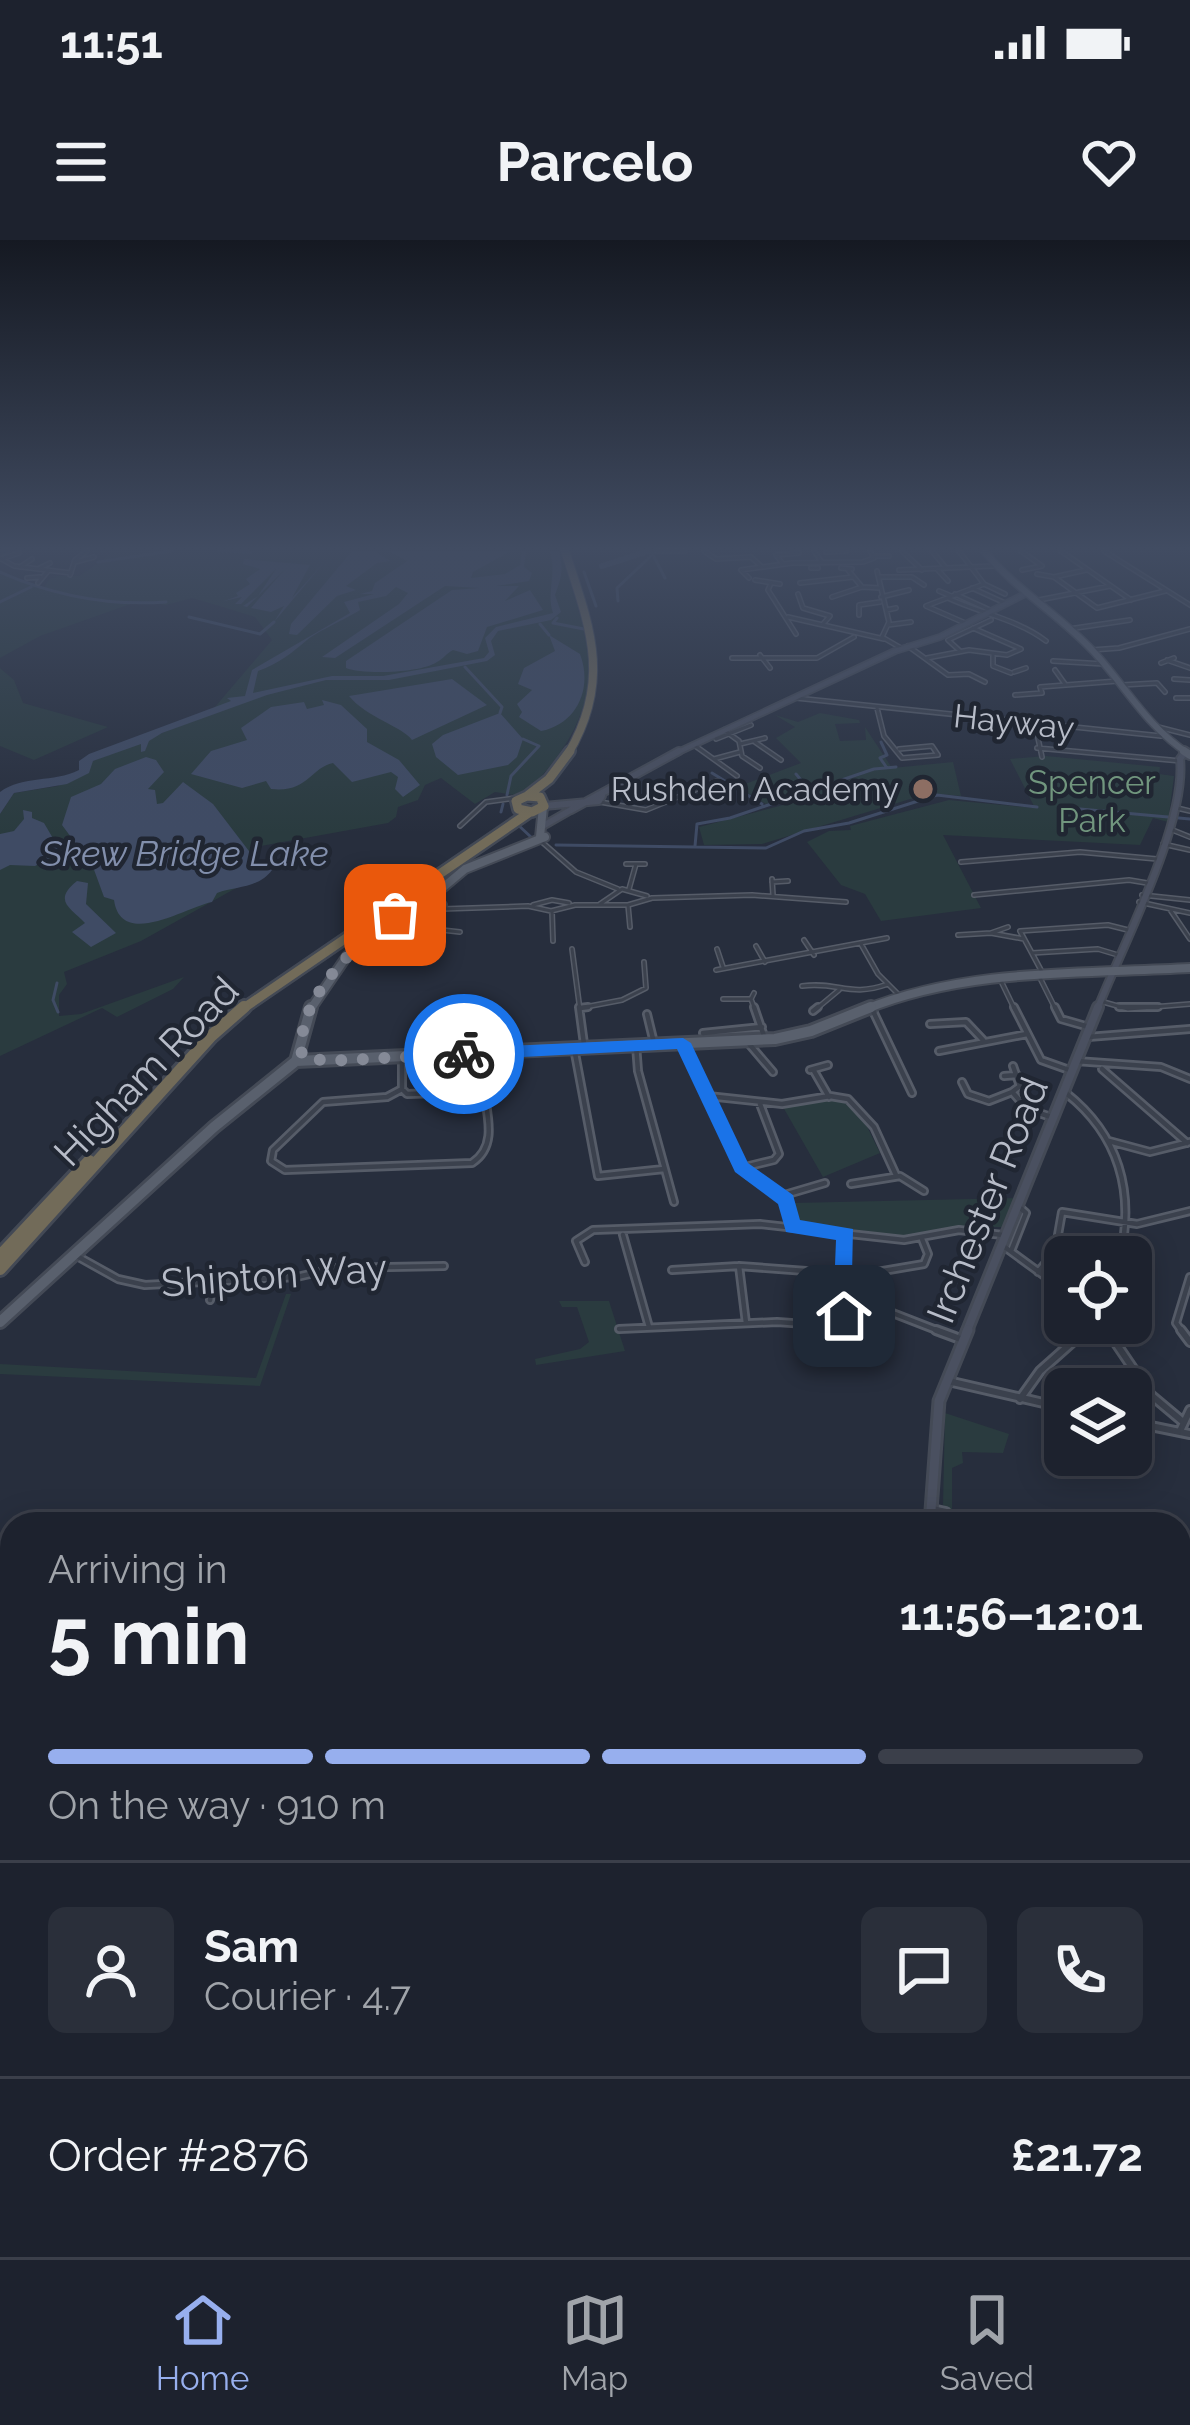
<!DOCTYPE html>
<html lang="en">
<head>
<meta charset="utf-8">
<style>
  :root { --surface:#1d222e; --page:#2a2f3a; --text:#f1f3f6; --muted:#a0a4aa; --line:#3b3f4a; --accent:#97afee }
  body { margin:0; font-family:Raleway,sans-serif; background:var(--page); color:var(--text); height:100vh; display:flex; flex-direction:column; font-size:45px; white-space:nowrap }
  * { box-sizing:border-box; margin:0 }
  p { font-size:39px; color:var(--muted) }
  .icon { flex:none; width:66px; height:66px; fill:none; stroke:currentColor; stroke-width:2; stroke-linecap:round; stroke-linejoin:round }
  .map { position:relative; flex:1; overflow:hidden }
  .panel { position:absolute; left:0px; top:1272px; width:1191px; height:747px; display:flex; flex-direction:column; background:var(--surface); border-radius:36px 36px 0 0; box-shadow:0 6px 30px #0003,0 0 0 3px var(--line) }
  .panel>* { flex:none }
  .buttons { position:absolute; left:1044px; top:996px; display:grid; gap:24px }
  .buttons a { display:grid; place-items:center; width:108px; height:108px; border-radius:18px; background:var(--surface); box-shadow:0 6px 30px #0003,0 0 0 3px var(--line); font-size:60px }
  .pin { position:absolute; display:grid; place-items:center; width:102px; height:102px; color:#fff; margin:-51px; border-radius:24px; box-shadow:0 6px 18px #0006 }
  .courier { position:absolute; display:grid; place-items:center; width:120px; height:120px; margin:-60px; border:9px solid #1a73e8; border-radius:50%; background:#fff; color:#222; box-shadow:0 3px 15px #0007 }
  .headline em { font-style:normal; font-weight:700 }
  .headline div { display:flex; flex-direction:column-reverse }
  .headline { display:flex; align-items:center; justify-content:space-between; height:204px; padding:0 48px }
  h1 { font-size:78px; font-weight:700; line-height:90px }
  .bar { display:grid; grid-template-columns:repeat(4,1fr); gap:18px 12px; align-content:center; height:144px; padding:0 48px }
  .bar i { height:15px; border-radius:9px; background:var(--line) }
  .bar .on { background:var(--accent) }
  .bar p { grid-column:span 4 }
  .line { display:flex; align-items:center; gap:30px; padding:0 48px; border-top:3px solid var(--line) }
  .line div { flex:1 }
  .round { display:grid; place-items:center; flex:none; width:126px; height:126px; border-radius:18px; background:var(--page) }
  .status { display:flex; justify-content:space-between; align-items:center; height:84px; padding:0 60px; background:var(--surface); direction:ltr }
  .status svg { height:33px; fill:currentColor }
  header { display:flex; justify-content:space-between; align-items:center; height:156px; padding:0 48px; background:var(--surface); font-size:54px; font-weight:700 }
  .menu { display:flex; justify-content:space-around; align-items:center; height:168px; border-top:3px solid var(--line); background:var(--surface); font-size:33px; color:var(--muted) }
  .menu a { display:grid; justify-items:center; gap:6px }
  .menu .on { color:var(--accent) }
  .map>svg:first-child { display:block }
  .green { fill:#2a3b3f }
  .water { fill:#3f4b64 }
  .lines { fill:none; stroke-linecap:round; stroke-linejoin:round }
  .stream-far1 { stroke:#3f4b64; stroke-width:3 }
  .stream { stroke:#3f4b64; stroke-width:4.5 }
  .river { stroke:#3f4b64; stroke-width:6 }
  .street-far2-casing { stroke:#565c68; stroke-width:6 }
  .street-far1-casing { stroke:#565c68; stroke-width:10 }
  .street-casing { stroke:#565c68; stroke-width:12 }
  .secondary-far4-casing { stroke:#444a56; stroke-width:8 }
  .secondary-far3-casing { stroke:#444a56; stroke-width:10 }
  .secondary-far2-casing { stroke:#444a56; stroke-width:14 }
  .secondary-far1-casing { stroke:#444a56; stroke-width:15 }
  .secondary-casing { stroke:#444a56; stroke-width:18 }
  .primary-far2-casing { stroke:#444a56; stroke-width:9 }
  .primary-far1-casing { stroke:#444a56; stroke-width:12 }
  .primary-casing { stroke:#444a56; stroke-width:16 }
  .highway-far2-casing { stroke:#434955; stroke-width:10 }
  .highway-far1-casing { stroke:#434955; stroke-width:14 }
  .highway-casing { stroke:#434955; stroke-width:18 }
  .street-far2 { stroke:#3b414d; stroke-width:3 }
  .street-far1 { stroke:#3b414d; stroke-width:4.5 }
  .street { stroke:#3b414d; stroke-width:6 }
  .secondary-far4 { stroke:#4a5060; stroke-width:4.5 }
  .secondary-far3 { stroke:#4a5060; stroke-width:6 }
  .secondary-far2 { stroke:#4a5060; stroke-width:8 }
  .secondary-far1 { stroke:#4a5060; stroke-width:9 }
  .secondary { stroke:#4a5060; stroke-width:12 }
  .primary-far2 { stroke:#59606d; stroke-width:6 }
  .primary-far1 { stroke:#59606d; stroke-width:8 }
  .primary { stroke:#59606d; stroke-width:10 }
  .highway-far2 { stroke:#726b59; stroke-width:8 }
  .highway-far1 { stroke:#726b59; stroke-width:9 }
  .highway { stroke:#726b59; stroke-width:12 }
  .route { fill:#1a73e8 }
  .done { stroke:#858a97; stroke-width:12; stroke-dasharray:0 21.6 }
  .education-dot { fill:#8d6e63; stroke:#202632; stroke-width:4.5 }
  .labels { text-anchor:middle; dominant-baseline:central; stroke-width:9; stroke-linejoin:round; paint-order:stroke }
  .far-street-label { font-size:33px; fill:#b7bcc8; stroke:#202632 }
  .far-park-label { font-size:33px; fill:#71967e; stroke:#202632 }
  .far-poi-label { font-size:33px; fill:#b7bcc8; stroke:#202632; text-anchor:end }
  .far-water-label { font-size:36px; font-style:italic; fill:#828fac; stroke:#202632 }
  .street-label { font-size:39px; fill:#b7bcc8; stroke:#202632 }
</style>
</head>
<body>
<div class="status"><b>11:51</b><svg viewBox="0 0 49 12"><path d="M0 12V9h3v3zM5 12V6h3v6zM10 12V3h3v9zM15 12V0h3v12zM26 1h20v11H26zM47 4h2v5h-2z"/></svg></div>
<header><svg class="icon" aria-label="menu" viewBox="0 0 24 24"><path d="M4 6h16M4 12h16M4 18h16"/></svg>Parcelo<svg class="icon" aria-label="heart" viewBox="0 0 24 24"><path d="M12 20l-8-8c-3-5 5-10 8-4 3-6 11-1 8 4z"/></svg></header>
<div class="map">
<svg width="1190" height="2017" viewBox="0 0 1190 2017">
  <rect width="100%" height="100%" fill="#272e3d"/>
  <path class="green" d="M115 311H560C584 388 611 446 556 518 544 534 534 547 514 555L495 552 475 564 441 538 425 545 418 560 398 567 396 577 388 583 250 608 263 633 141 701 64 732 67 744 59 755V776L81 774 184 737 173 749 117 777 102 768 0 816V574L14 553 58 546 93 521 209 474 272 400 255 377 216 365 192 358 166 365 139 361 40 396 0 418V332L44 348 49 339 58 337 43 336H79Z
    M0 428 14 440 23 463 108 487 34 520 0 506Z
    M820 473 859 480 860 483 835 484 840 501 866 500 865 487 892 528 953 522 961 556 930 553 762 604 704 605 699 587 783 565 866 533 766 564 737 547 801 523 776 498 795 487 775 475 798 482Z
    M1046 516 1160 527 1159 534 1174 536 1168 582 1153 578 1140 605 943 595 981 668 881 681 865 654 841 645 807 602 829 591 851 590 850 586 949 560 1035 568 1010 519Z
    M832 858 858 868 880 913 823 937 783 867Z
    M1016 958 1004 987H957L903 996 801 983 793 963Z
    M286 1054H291L260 1146 0 1134V1124L256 1138Z
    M559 1061H609L625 1111 536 1125 535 1119 580 1109 589 1102 577 1067H562Z
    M945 1173 1009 1194 1003 1213 962 1212 963 1223 952 1228V1270L943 1265Z
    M1179 1634 1190 1640V1770L1179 1767Z
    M109 2007H291L303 2017H132Z"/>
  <path class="water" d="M352 311H374L391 321 377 323 346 346 356 350 337 356 297 395 289 394 291 384Z
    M389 311H511L473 332 471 338 505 334 520 325 522 311H526L524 327 532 333 529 341 496 346H519L505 361 530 350 543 370 487 387 478 411 467 414 453 410C447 413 443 419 437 422 421 433 363 435 346 428V421L452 350 480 348 445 346 335 418 322 417 399 364 408 353 396 347 386 356 358 362 360 370C346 379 318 391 307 400 292 413 278 424 258 431L253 453 332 436H383L484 418 489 412 485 398 496 387 553 373C546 353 557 334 550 311H559C564 329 561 339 555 355L561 372 551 380 498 391 491 401 495 415 487 421 389 440H326L267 455 162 493 149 501 145 511 141 512V504L93 521 89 533 67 544 14 553 0 574V552C23 535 53 543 79 530V521L89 514 231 461 227 458 245 456 252 430 350 373 344 362 374 354H360L372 351 375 343 407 321Z
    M244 319 310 325 292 358 327 319 274 382 284 366 271 372 251 368 286 328 247 367 243 366 258 356 276 329 241 364H235L242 357 224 361 238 356 236 353 250 344 246 339 260 329 243 324Z
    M549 395 580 414C593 448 577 484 541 491L519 477 522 472 517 464 532 450 518 444 524 428 555 411Z
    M452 439 487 465 412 500C403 487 366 477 349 456Z
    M322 460 341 465 367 489V502L399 520 420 545 403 557 395 549 398 537 391 532 352 542 333 523C310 528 308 553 271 549L266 541 242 548 191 534 211 511 247 500 241 488 271 467 304 462 307 469 324 465Z
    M500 473 523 499 517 517 508 525 458 535 436 517 432 504 443 495Z
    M146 517 156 520 164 532 148 549 155 550 157 564 163 563 183 542 213 564 262 628 272 630C259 648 237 646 217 653L212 662C184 668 121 709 114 660L104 657 93 627 62 585 71 557 101 544 115 529Z
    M23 570 32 572V578L44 583 61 612 35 626 10 625 0 630V594L14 591 24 579Z
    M77 641 88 643 86 664 116 693 91 707 72 692 85 683C71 668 52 661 77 641Z"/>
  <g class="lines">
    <path class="stream-far1" d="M219 311 251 312
      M651 311 665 338
      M98 322 172 311
      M0 332C52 355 109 366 166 362
      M584 332 596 366
      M618 361 617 348 652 315
      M0 362 31 347
      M189 377 260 394 274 382
      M557 378 553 383 584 389
      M540 384 549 395
      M465 427 502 467 500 473
      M881 502 887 515 880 518 887 528
      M712 533 762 564
      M796 534 810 551
      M507 555 511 536 539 506 523 499
      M1069 568 1190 579
      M501 572 503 564
      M516 583 532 598
      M556 605 766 608 804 591 849 583 937 555 1037 567
      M695 606 697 584 730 578 874 529 896 527
      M57 743 53 760 58 772"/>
    <path class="stream" d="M0 1979 12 1981
      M142 2007H252
      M255 2007 275 2017
      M801 2007 806 2011
      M341 2017 347 2007"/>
    <path class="river" d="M602 326 649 311"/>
    <g class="street-far2-casing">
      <path id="street-far2" d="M657 311H685
        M704 311 716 319 751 317 762 327
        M814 311 821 321
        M902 311 922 330
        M932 311 946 328
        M959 311 984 344 926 366 965 383
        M1021 311 1042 326 1022 330
        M1061 311 1131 360
        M1104 311 1190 365
        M826 312 846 311
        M0 314 7 311
        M874 316H889
        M0 318 14 326 71 333
        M1 319 19 313
        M75 322 94 317
        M783 324 776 315 799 313
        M20 327 32 319
        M811 328H818
        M841 328 852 329
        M38 329 50 323
        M937 329 948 341
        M848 330 862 347
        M899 330 993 326
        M1086 330 1054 337 1097 368 1165 351
        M877 331 889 382 882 397 901 408
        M1037 334 1054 337
        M70 335 75 320 87 311
        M880 337H912L924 345
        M27 338 40 337
        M749 338 741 330 792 323 863 322 874 318 870 311
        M755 340 780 344
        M38 343 48 331
        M771 343 768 350 796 394
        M800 343 853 337
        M984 344 1005 354
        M972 348 1005 363
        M939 351 951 356
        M798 354 803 368 830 376 823 384
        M955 354 992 371
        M832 357 862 347 880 348
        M881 357 909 350
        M948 358C980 373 1019 380 1046 401
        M1039 360 1110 346
        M887 370 896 368
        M859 375V365L880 362
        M788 377 884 399
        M888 385 911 382
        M1069 389 1130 380
        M908 406 948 435 969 434 985 442
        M1092 410 1119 408 1190 389
        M960 411 948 400 991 380
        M993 414V426L1011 433
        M760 415 770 428
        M732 418H817L854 397
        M927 418 969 410 1007 415 1021 409 973 388
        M1167 420 1190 428
        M1053 421 1104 424
        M1161 423 1174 418
        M1055 430 1065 444
        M1014 432 1026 428
        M1174 439 1190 440
        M1122 445 1157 443 1165 452
        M1015 455 1042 453 1040 447 1118 441
        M796 458 1161 496
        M1176 458H1190
        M877 468 884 496 902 518 938 515 932 506 899 509
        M1035 484 1042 517
        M1154 486 1190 495
        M724 490 739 501 742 516 760 528
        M716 499 751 485
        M755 502 781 520
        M740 504 765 498
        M694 505 737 536
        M1037 508 1181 521
        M714 519 740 512
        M600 562 646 570 717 541
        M1177 568 1190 571
        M460 586 486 562 515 558
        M1170 589 1190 597
        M542 602 576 632 618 649
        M1163 604 1190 610
        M961 622 1080 612 1157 619
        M626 624H645
        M772 639 773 655
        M772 642 788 641
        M629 649 636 624
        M974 655 1129 640 1147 643
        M1142 655 1190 660
        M1139 662 1190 673
        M600 664 622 649 647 656
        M533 665 552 660 569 663
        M628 665 630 687
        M442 669 528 666 551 671 575 665H628L652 658 752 655 846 662
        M552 671 553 701
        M1171 671 1190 699
        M432 672 433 689 460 692
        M991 693 1008 687
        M958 695 991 693 1024 699
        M804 700 814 715
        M861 704 878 734 899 755
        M756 706 765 722
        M572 709 580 770
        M717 709 723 727
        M1032 713 1098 709 1118 715
        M716 730 887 698
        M1042 732 1020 691 1108 685 1128 690
        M1040 738 1056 770
        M1001 741 1015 770
        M802 746C839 741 849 758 888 744
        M723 759H751L754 753
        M751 759 755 770
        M1100 761 1128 769 1190 764
        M580 768 622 760 646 748 644 722
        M815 770 839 750"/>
    </g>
    <g class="street-far1-casing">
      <path id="street-far1" d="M579 767 584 804
        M754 767 765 799
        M1014 767 1041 820 1072 831
        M1055 767 1061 779 1089 787
        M1119 767H1158
        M580 768 588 767
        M813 771 818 767
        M873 771 912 853
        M647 774 654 803
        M930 784 966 782 983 800
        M703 793 762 787
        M1088 797 1190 789
        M683 803 736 920 748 935 786 960 792 987
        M636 805 638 831 674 962
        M750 805 773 832
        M574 808 598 936 664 929
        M939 811 1027 794
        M402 818V849
        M1076 821 1161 827 1190 839
        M1102 829 1187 903
        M810 830 828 825
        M814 831 829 857
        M1004 836 1017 835
        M962 842 968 854 989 861 1012 852
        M402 849 407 854 472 852 485 858C489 882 495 908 472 923L285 930 271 921 273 910 323 862 387 857Z
        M1012 852 1020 846 1013 826
        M1066 853C1119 895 1135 952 1120 1017
        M1014 854 1027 869 1054 878
        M708 856 782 864 830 856 848 859 874 887 896 935
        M1109 901 1150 912 1190 902
        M741 928 774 920 779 914 760 864
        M851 944 900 936 924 951
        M781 956 825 943
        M623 995 649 1087
        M1002 1005 1065 1051
        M1011 1011 1026 973 1017 965
        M75 1015 118 1039 145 1045 297 1037 336 1028 444 1026
        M585 1022 576 1001 593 990 760 984 904 1000 959 990 1003 995
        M739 1026 746 1083
        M672 1030 739 1026 806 1031
        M877 1032 924 1024 928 1014 922 999
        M1038 1032 1055 1012 1062 972 1137 984 1190 971
        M210 1060 213 1044
        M890 1072 944 1093
        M1102 1083 1109 1093
        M619 1089 777 1082 835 1086 844 1076 846 994
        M1083 1093 1092 1083
        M1183 1093 1176 1083 1190 1037"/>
    </g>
    <g class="street-casing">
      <path id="street" d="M936 1090 963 1100
        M1107 1090 1151 1155 1182 1181
        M1181 1090 1190 1102
        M948 1141 1065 1168
        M1020 1159 1040 1131 1086 1090
        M1131 1182 1190 1194
        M1180 1191 1190 1170
        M932 1269 946 1272 951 1284"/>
    </g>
    <g class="secondary-far4-casing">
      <path id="secondary-far4" d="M674 514 895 411 940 397 1025 354"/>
    </g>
    <g class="secondary-far3-casing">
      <path id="secondary-far3" d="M544 566 599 561 602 556
        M571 570 679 511
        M541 587 576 567
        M1097 770C1122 706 1187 583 1180 519L1185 512"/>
    </g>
    <g class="secondary-far2-casing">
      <path id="secondary-far2" d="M966 1093 1098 767"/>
    </g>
    <g class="secondary-far1-casing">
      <path id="secondary-far1" d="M930 1284 939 1161 968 1090"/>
    </g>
    <g class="secondary-casing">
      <path id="secondary" d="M688 2017 690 2007"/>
    </g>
    <g class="primary-far2-casing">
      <path id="primary-far2" d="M984 311C1016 350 1060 375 1094 412 1126 447 1148 488 1189 514"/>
    </g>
    <g class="primary-far1-casing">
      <path id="primary-far1" d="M1184 511 1190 515
        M540 597 543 567
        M432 660 442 665 432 672H408Z
        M427 661 465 629 545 597
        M402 672H408
        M310 770 347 716 408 672
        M864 770C966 728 1082 734 1190 728"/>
    </g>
    <g class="primary-casing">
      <path id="primary" d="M296 821 775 799 811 791 871 767
        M296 821 311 767
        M0 1082 214 887 296 821"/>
    </g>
    <g class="highway-far2-casing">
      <path id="highway-far2" d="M565 311C590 387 612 440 568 514"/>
    </g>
    <g class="highway-far1-casing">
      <path id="highway-far1" d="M527 556 549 539 570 511
        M527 556 540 557 544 566 532 572 518 569 516 561Z
        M241 770 530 572"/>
    </g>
    <g class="highway-casing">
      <path id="highway" d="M0 1016 89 921
        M0 1029 211 796 244 767"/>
    </g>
    <use href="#street-far2" class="street-far2"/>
    <use href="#street-far1" class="street-far1"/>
    <use href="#street" class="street"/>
    <use href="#secondary-far4" class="secondary-far4"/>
    <use href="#secondary-far3" class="secondary-far3"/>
    <use href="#secondary-far2" class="secondary-far2"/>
    <use href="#secondary-far1" class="secondary-far1"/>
    <use href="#secondary" class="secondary"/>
    <use href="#primary-far2" class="primary-far2"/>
    <use href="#primary-far1" class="primary-far1"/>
    <use href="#primary" class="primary"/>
    <use href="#highway-far2" class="highway-far2"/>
    <use href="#highway-far1" class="highway-far1"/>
    <use href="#highway" class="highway"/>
  </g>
  <linearGradient id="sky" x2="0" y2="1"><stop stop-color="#151922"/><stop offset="0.52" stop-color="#414c62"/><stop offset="1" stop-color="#414c62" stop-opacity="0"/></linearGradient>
  <rect width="1190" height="593" fill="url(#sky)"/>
  <path class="route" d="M683 798 691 803 748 923 793 955 800 980 853 989 851 1081 844 1084 833 1076 836 1000 786 992 778 964 735 932 677 809 464 820 455 814 464 808Z"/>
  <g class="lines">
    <path class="done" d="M395 675C354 707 295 758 302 816L326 821 464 814"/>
  </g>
  <circle class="education-dot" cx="923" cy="549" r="12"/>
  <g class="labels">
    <g class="far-street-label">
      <text transform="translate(1014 482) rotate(6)">Hayway</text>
    </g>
    <g class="far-park-label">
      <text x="1092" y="542">Spencer<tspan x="1092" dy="38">Park</tspan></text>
    </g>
    <g class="far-poi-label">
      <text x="899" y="549">Rushden Academy</text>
    </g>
    <g class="far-water-label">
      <text x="185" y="613">Skew Bridge Lake</text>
    </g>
    <g class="street-label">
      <text transform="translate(146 831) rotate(-46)">Higham Road</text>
      <text transform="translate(987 960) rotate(-68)">Irchester Road</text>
      <text transform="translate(274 1035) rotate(-4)">Shipton Way</text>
    </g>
  </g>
</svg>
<div class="buttons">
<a><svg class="icon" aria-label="locate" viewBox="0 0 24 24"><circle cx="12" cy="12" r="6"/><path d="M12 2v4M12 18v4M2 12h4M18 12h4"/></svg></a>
<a><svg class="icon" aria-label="layers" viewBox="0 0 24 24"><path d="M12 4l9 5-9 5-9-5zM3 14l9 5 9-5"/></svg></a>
</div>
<div class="pin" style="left:395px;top:675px;background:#ea580c"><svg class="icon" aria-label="bag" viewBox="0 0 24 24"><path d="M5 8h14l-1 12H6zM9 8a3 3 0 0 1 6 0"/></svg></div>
<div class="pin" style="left:844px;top:1076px;background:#1f2937"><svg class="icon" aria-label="home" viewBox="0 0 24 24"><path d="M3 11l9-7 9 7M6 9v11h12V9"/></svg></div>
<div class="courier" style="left:464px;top:814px"><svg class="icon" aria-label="bike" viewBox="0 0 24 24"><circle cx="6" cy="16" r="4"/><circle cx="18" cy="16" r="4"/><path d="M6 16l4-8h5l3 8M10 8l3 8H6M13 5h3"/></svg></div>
<section class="panel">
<div class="headline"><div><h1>5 min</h1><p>Arriving in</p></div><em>11:56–12:01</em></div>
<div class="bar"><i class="on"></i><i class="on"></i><i class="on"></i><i></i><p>On the way · 910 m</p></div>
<div class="line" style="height:216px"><a class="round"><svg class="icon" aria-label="person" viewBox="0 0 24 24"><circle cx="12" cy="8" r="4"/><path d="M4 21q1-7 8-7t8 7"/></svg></a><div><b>Sam</b><p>Courier · 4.7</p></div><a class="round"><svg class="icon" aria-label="chat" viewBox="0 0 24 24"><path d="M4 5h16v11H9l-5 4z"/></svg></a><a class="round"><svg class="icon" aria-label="phone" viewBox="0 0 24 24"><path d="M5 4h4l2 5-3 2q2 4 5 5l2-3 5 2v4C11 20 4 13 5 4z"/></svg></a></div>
<div class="line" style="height:156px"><div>Order #2876</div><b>£21.72</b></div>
</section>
</div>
<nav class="menu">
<a class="on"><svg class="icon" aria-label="home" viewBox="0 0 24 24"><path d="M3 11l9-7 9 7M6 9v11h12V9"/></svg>Home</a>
<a><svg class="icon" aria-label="map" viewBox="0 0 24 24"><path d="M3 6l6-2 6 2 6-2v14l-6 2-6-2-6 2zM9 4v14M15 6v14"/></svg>Map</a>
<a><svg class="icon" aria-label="saved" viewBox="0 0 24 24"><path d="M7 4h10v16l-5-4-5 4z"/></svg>Saved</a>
</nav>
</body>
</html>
